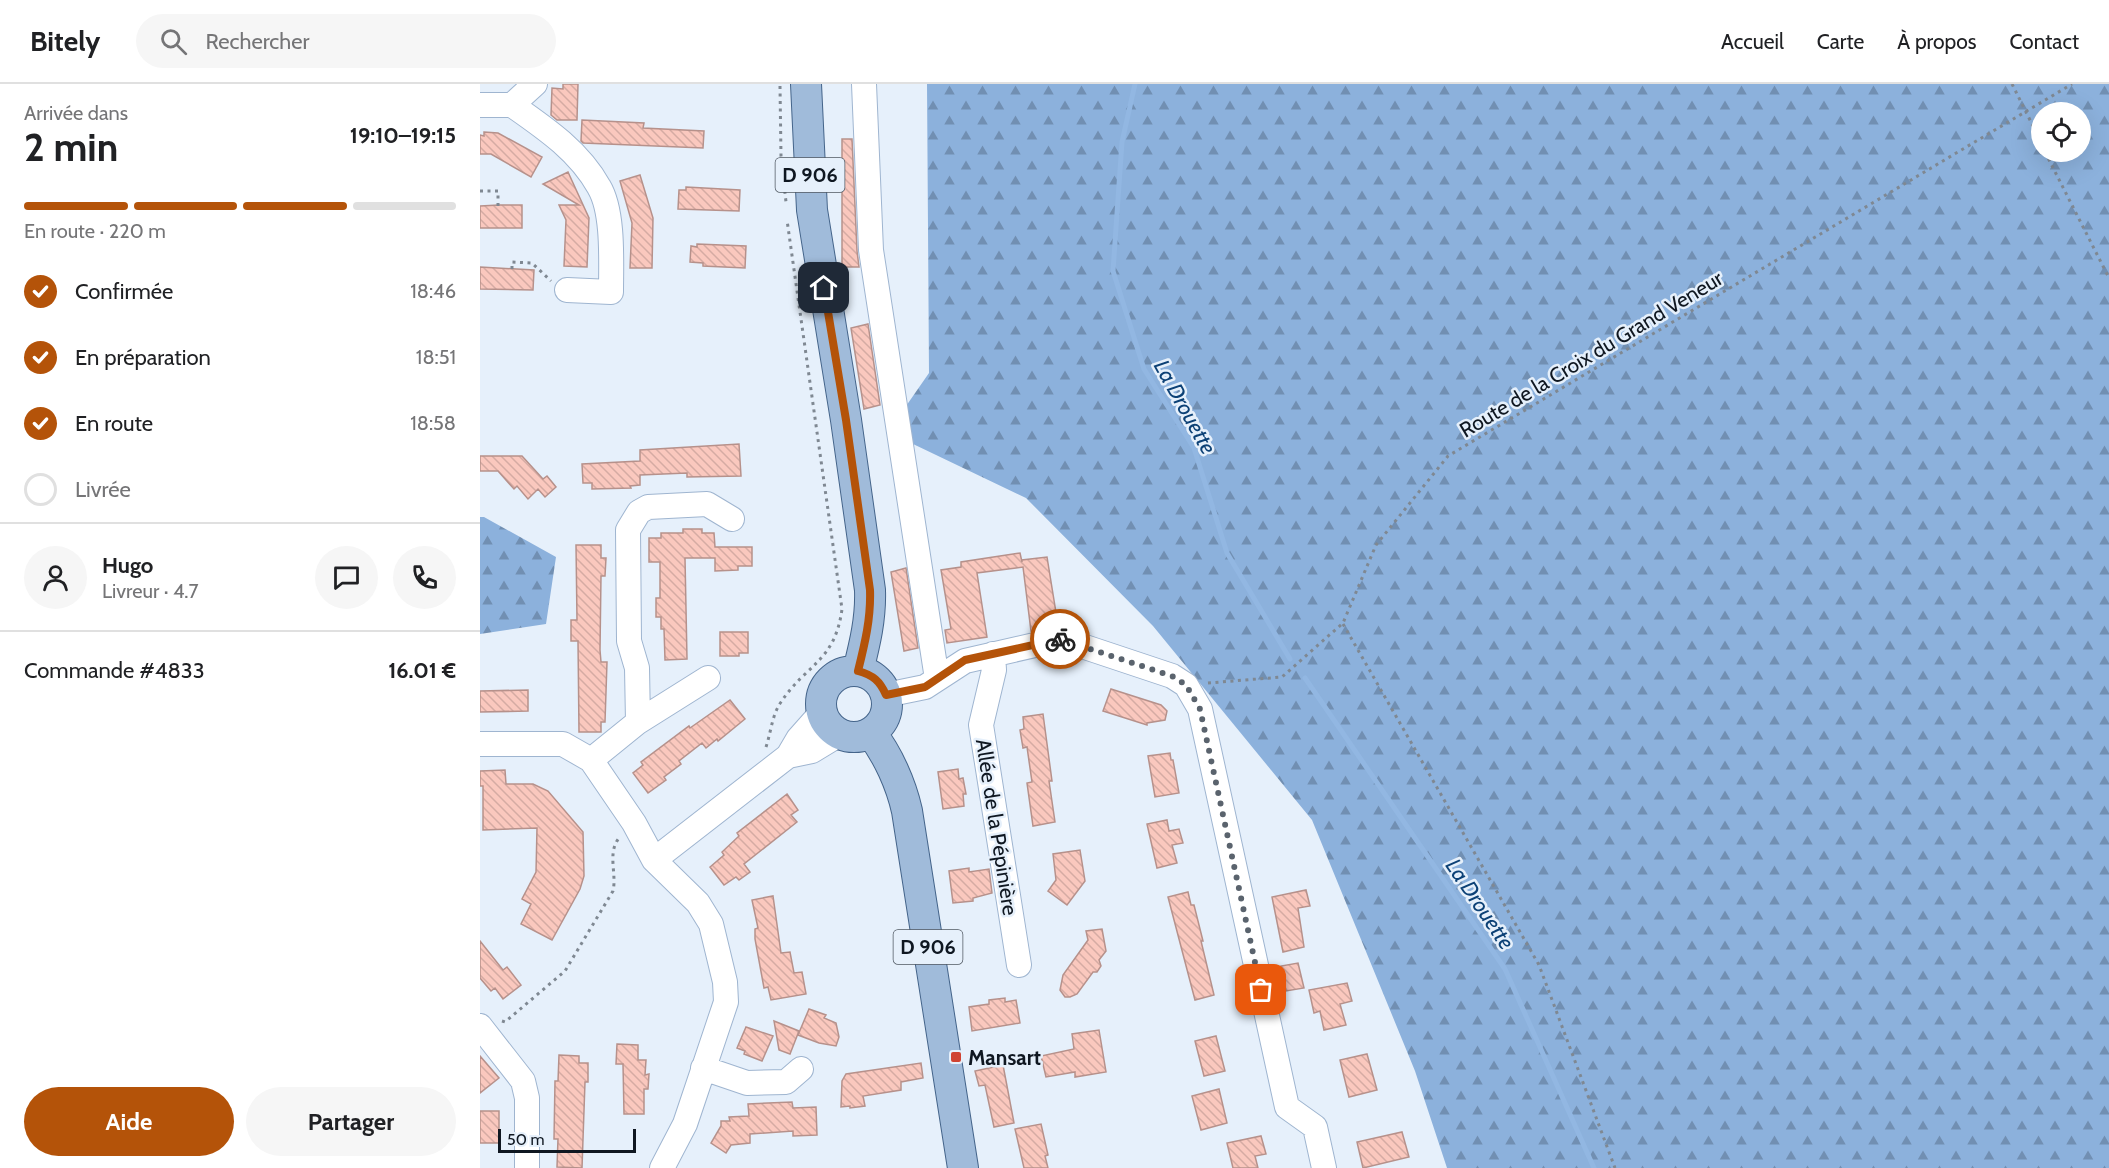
<!DOCTYPE html>
<html lang="fr">
<head>
<meta charset="utf-8">
<style>
  :root { --surface:#fff; --page:#f6f6f6; --text:#202124; --muted:#757577; --line:#e0e0e0; --accent:#b45309 }
  body { margin:0; font-family:Cabin,sans-serif; background:var(--page); color:var(--text); height:100vh; display:flex; flex-direction:column; font-size:22px; white-space:nowrap }
  * { box-sizing:border-box; margin:0 }
  p { font-size:20px; color:var(--muted) }
  .icon { flex:none; width:33px; height:33px; fill:none; stroke:currentColor; stroke-width:2; stroke-linecap:round; stroke-linejoin:round }
  .map { position:relative; flex:1; overflow:hidden }
  .side { display:flex; flex-direction:column; background:var(--surface); width:480px }
  .side>* { flex:none }
  .tools { position:absolute; left:1551px; top:18px; display:grid; gap:12px }
  .tools a { display:grid; place-items:center; width:60px; height:60px; border-radius:50%; background:var(--surface); box-shadow:0 6px 24px #0002; font-size:30px }
  .scale { position:absolute; left:18px; bottom:15px; width:138px; box-sizing:border-box; padding-left:6px; border:3px solid #0f1721; border-top:0; font-size:16px; line-height:21px; white-space:nowrap; color:#0f1721; -webkit-text-stroke:4px #e6f0fb; paint-order:stroke }
  .pin { position:absolute; display:grid; place-items:center; width:51px; height:51px; color:#fff; margin:-26px; border-radius:12px; box-shadow:0 3px 9px #0006 }
  .courier { position:absolute; display:grid; place-items:center; width:60px; height:60px; margin:-30px; border:4px solid #b45309; border-radius:50%; background:#fff; color:#222; box-shadow:0 2px 8px #0007 }
  .summary em { font-style:normal; font-weight:800 }
  .summary div { display:flex; flex-direction:column-reverse }
  .summary { display:flex; align-items:center; justify-content:space-between; height:102px; padding:0 24px }
  h1 { font-size:39px; font-weight:800; line-height:45px }
  .bar { display:grid; grid-template-columns:repeat(4,1fr); gap:9px 6px; align-content:center; height:72px; padding:0 24px }
  .bar i { height:8px; border-radius:4px; background:var(--line) }
  .bar .on { background:var(--accent) }
  .bar p { grid-column:span 4 }
  .line { display:flex; align-items:center; gap:15px; padding:0 24px; border-top:2px solid var(--line) }
  .line div { flex:1 }
  .round { display:grid; place-items:center; flex:none; width:63px; height:63px; border-radius:32px; background:var(--page) }
  ol { padding:0 24px; list-style:none }
  li { display:flex; align-items:center; gap:18px; height:66px }
  li p { margin-inline-start:auto }
  li .icon { padding:6px; border-radius:50%; background:var(--accent); color:#fff; stroke-width:4 }
  li:last-child { color:var(--muted) }
  li i { width:33px; height:33px; border:3px solid var(--line); border-radius:50% }
  .action { display:flex; gap:12px; margin-top:auto; padding:12px 24px }
  .action a { flex:1; height:69px; border-radius:36px; background:var(--accent); color:#fff; font-size:24px; font-weight:800; line-height:69px; text-align:center }
  .action a+a { background:var(--page); color:var(--text) }
  header { display:flex; align-items:center; gap:36px; box-sizing:border-box; height:84px; padding:0 30px; background:var(--surface); border-bottom:2px solid var(--line) }
  header strong { font-size:28px }
  nav { display:flex; gap:33px; margin-inline-start:auto; font-size:21px }
  .search { width:420px; height:54px; background:var(--page); display:flex; align-items:center; gap:15px; box-sizing:border-box; padding:0 21px; border-radius:33px; color:var(--muted); font-size:22px }
  main { display:flex; flex:1; min-height:0 }
  .map>svg:first-child { display:block }
  .forest { fill:url(#forest-firs); fill-rule:evenodd }
  .lines { fill:none; stroke-linecap:round; stroke-linejoin:round }
  .stream { stroke:#92b7e2; stroke-width:5 }
  .building { fill:url(#building-back-hatch); stroke:#b6918b; stroke-width:1.5 }
  .minor-casing { stroke:#9fb5d0; stroke-width:26 }
  .major-casing { stroke:#44648a; stroke-width:32 }
  .path { stroke:#7f8892; stroke-width:3; stroke-dasharray:3 4.5; stroke-linecap:butt }
  .minor { stroke:#fff; stroke-width:24 }
  .major { stroke:#a0bbda; stroke-width:30 }
  .done { stroke:#5a636d; stroke-width:6; stroke-dasharray:0 10.8 }
  .route { stroke:#b45309; stroke-width:8 }
  .poi-dot { fill:#d04332; stroke:#e6f0fb; stroke-width:2 }
  .labels { text-anchor:middle; dominant-baseline:central; stroke-width:5; stroke-linejoin:round; paint-order:stroke }
  .shield { fill:#e6f0fb; stroke:#505862; stroke-width:1.5 }
  .shield-label { font-size:20px; font-weight:bold; fill:#0f1721 }
  .street-label { font-size:21px; fill:#0f1721; stroke:#e6f0fb }
  .poi-label { font-size:21px; font-weight:bold; fill:#0f1721; stroke:#e6f0fb; text-anchor:start }
  .water-label { font-size:22px; font-style:italic; fill:#0c4176; stroke:#e6f0fb }
</style>
</head>
<body>
<header>
<strong>Bitely</strong>
<div class="search"><svg class="icon" aria-label="search" viewBox="0 0 24 24"><circle cx="10" cy="10" r="6"/><path d="M15 15l6 6"/></svg>Rechercher</div>
<nav><a>Accueil</a><a>Carte</a><a>À propos</a><a>Contact</a></nav>
</header>
<main>
<section class="side">
<div class="summary"><div><h1>2 min</h1><p>Arrivée dans</p></div><em>19:10–19:15</em></div>
<div class="bar"><i class="on"></i><i class="on"></i><i class="on"></i><i></i><p>En route · 220 m</p></div>
<ol>
<li><svg class="icon" aria-label="check" viewBox="0 0 24 24"><path d="M5 12l5 5 9-10"/></svg>Confirmée<p>18:46</p></li>
<li><svg class="icon" aria-label="check" viewBox="0 0 24 24"><path d="M5 12l5 5 9-10"/></svg>En préparation<p>18:51</p></li>
<li><svg class="icon" aria-label="check" viewBox="0 0 24 24"><path d="M5 12l5 5 9-10"/></svg>En route<p>18:58</p></li>
<li><i></i>Livrée</li>
</ol>
<div class="line" style="height:108px"><a class="round"><svg class="icon" aria-label="person" viewBox="0 0 24 24"><circle cx="12" cy="8" r="4"/><path d="M4 21q1-7 8-7t8 7"/></svg></a><div><b>Hugo</b><p>Livreur · 4.7</p></div><a class="round"><svg class="icon" aria-label="chat" viewBox="0 0 24 24"><path d="M4 5h16v11H9l-5 4z"/></svg></a><a class="round"><svg class="icon" aria-label="phone" viewBox="0 0 24 24"><path d="M5 4h4l2 5-3 2q2 4 5 5l2-3 5 2v4C11 20 4 13 5 4z"/></svg></a></div>
<div class="line" style="height:78px"><div>Commande #4833</div><b>16.01 €</b></div>
<div class="action"><a>Aide</a><a>Partager</a></div>
</section>
<div class="map">
<svg width="1629" height="1084" viewBox="0 0 1629 1084">
  <defs>
    <pattern id="forest-firs" width="22" height="20" patternUnits="userSpaceOnUse" patternTransform="scale(1.5)"><rect width="22" height="20" fill="#8cb1dc"/><path d="M5 1l3.5 6h-7zM16 11l3.5 6h-7z" fill="#718fb2"/></pattern>
    <pattern id="building-back-hatch" width="6" height="6" patternUnits="userSpaceOnUse" patternTransform="scale(1.5)"><rect width="6" height="6" fill="#fac8be"/><path d="M-1 5l2 2M0 0l6 6M5-1l2 2" fill="none" stroke="#d5aba3"/></pattern>
  </defs>
  <rect width="100%" height="100%" fill="#e6f0fb"/>
  <path class="forest" d="M447 0H1629V1084H967L935 987 832 736 673 542 546 414 408 348 449 289ZM1562 28H1600V68H1562Z
    M0 433H4L76 473 66 540 0 550Z"/>
  <g class="lines">
    <path class="stream" d="M655 0 642 58 633 187 664 285 714 364 747 469 810 575
      M825 594 1025 885 1114 1084"/>
  </g>
  <path class="building" d="M83 0H98L97 36H77L71 31 72 4 83 5Z
    M102 36 164 39 163 44 224 47 223 64 103 59 101 57Z
    M4 48 18 49 62 73 51 93 11 70H0V51L4 52Z
    M362 55H372L377 167 379 183H362Z
    M88 88 109 134 107 183 84 182 86 136 79 121H99L63 100Z
    M160 91 173 134 172 184H150L152 139 140 97Z
    M206 103 260 106 259 127 198 125 199 106H206Z
    M19 121H42V144H0V122Z
    M217 160 266 162 265 184 223 182V179L210 178 211 162 217 163Z
    M0 183 54 186 53 206 0 205Z
    M388 240 400 321 384 325 371 244Z
    M259 360 261 392 207 393V389L160 391V401L150 402 151 404 112 405V399H103L102 380 160 377V366Z
    M0 372H42L63 395 67 392 76 403 65 413 58 405 48 415 37 402 34 405 18 387H0Z
    M203 445H222V449H234L235 463H272V482H258V486L235 487V474H205L207 575 185 576 184 545H181V533H176V514H180V478H169V454H181V449H203Z
    M96 461H121V474H126L125 492H121L120 566 121 578H127L125 638H121V648H99L98 557H91V536H97Z
    M540 469 542 478V476L567 473 578 541 551 547 543 483 497 489 507 553 467 559 465 546 471 545 461 486 481 483V478Z
    M426 484 438 564 424 567 411 488Z
    M240 548H268V569H259V572H240Z
    M631 605 681 621 687 627 685 636 667 639V641L623 627Z
    M48 606V627L0 628V607Z
    M250 616 265 635 238 657 237 655 226 664 222 659 199 677 201 680 184 693 186 696 168 709 153 689 163 681 161 678 209 642 210 644Z
    M563 630 572 697H569L575 738 553 742 547 699 552 698 547 663 543 664 540 646 544 645 543 633Z
    M690 669 691 676H693L699 709 675 713 668 672Z
    M478 685 479 695 483 694 486 710H483L484 722 463 725 458 688Z
    M25 686 26 700H53L68 707 103 748 104 792 100 805 72 856 41 840 51 820 42 815 56 788 57 744 3 746V702H0V687Z
    M307 710 318 726 311 731 317 738 264 780 270 788 259 796 256 793 244 801 230 783 244 771 242 768 259 752 257 749Z
    M687 736 689 747 699 745 703 759 692 761 697 779 677 784 667 740Z
    M600 766 605 797 587 821 568 807 576 796 573 770Z
    M489 784V788L509 785 512 809 493 814V817L473 819 469 787Z
    M826 806 830 822 818 824 824 863 803 868 792 813Z
    M708 808 711 821H714L723 857H721L734 911 715 916 688 813Z
    M293 812 301 869 310 868 314 889 322 888 326 910 291 916 288 903 284 904 275 855V845L278 844 272 816Z
    M622 845 626 867 619 876 621 882 617 888H613L597 910 590 913H585L580 906 583 891 608 856 606 847Z
    M0 857 23 886 27 883 41 901 23 915 15 904 11 907 0 894Z
    M818 879 824 904 806 907 801 882Z
    M867 899 872 917 860 920 866 941 844 946 840 927 834 929 829 906Z
    M525 914V918L536 916 540 939 492 947 489 923 509 920V916Z
    M329 925 346 931 344 934 356 939 359 953 356 962 339 959 318 951Z
    M294 937 319 947 310 970 299 966Z
    M266 943 293 952 282 977 264 970 265 967 257 964Z
    M619 946 626 988 595 993V988L566 993 561 972 594 965 592 950Z
    M736 952 745 987 724 992 715 957Z
    M137 960 158 961V976H166L165 991 169 990 168 1005H164V1030H144L143 980H136Z
    M887 970 897 1006 869 1013 860 976Z
    M79 971 99 972V979H108V998H105L102 1084 77 1083 78 1055H74L75 997H78Z
    M0 972 19 994 0 1009Z
    M441 979 443 994 421 998V1006L383 1012 385 1022 370 1024V1022L361 1023 362 997 366 990Z
    M523 981 534 1039 514 1043 505 1001 499 1002 495 987Z
    M739 1005 747 1039 721 1046 712 1012Z
    M312 1018 313 1024 336 1023 337 1051 313 1052V1047L270 1050V1059L251 1061 246 1069 231 1059 241 1042V1037H250L249 1033 269 1032 268 1020Z
    M0 1027H19V1059H0Z
    M561 1040 568 1071 565 1072 568 1084H544L535 1045Z
    M922 1048 929 1073 883 1084 877 1058Z
    M781 1052 786 1070 775 1072 778 1084H753L747 1059Z"/>
  <g class="lines">
    <g class="minor-casing">
      <path id="minor" d="M384 0 391 166 457 595
        M0 21H32L55 0
        M32 21C65 44 99 67 119 103 134 128 131 179 131 208L87 206
        M513 570 514 586 501 641 539 881
        M406 611 445 603 485 577 581 555 692 592 706 601 720 625 807 1023 835 1043 844 1084
        M158 638 228 594
        M0 660H83L111 676 154 739 174 776 218 819 231 840 245 898 246 918 205 1040 182 1084
        M308 672 332 667 360 650
        M111 676 158 638 157 584 149 557 148 446 159 428 168 423 227 420 252 435
        M174 776 308 672 318 655 342 628
        M0 942 43 997 47 1014V1084
        M223 984 267 999 306 998 321 985"/>
    </g>
    <g class="major-casing">
      <path id="major" d="M326 0 332 126 366 336 390 506C391 534 385 559 378 587
        M341 620a33 33 0 1 1 66 0a33 33 0 1 1-66 0Z
        M391 649C408 671 421 700 427 727L483 1084"/>
    </g>
    <path class="path" d="M1532 0 1562 60
      M300 2 301 72 306 118
      M1565 68 1629 194
      M0 107H18V124
      M32 185V178L52 179 71 197
      M863 540 1059 881 1135 1084
      M728 599 802 593 863 539 896 461 968 372 1592 0
      M286 663C291 648 292 631 301 618 326 580 355 578 362 525L307 136
      M22 937 25 938 85 887 133 807C137 790 127 769 139 754"/>
    <use href="#minor" class="minor"/>
    <use href="#major" class="major"/>
  </g>
  <g class="lines">
    <path class="done" d="M580 555 692 592 706 601 720 625 781 906"/>
    <path class="route" d="M344 204 366 336 390 506C391 534 385 559 378 587 393 591 400 597 406 611L445 603 485 576 580 555"/>
  </g>
  <rect class="poi-dot" x="470" y="967" width="12" height="12" rx="3"/>
  <g class="labels">
    <g class="shield">
      <rect x="295.5" y="74" width="69" height="34" rx="4.5"/>
      <rect x="413.5" y="846" width="69" height="34" rx="4.5"/>
    </g>
    <g class="shield-label">
      <text x="330" y="91">D 906</text>
      <text x="448" y="863">D 906</text>
    </g>
    <g class="street-label">
      <text transform="translate(1111 270) rotate(-31)">Route de la Croix du Grand Veneur</text>
      <text transform="translate(517 743) rotate(81)">Allée de la Pépinière</text>
    </g>
    <g class="poi-label">
      <text x="488" y="973">Mansart</text>
    </g>
    <g class="water-label">
      <text transform="translate(705 323) rotate(61)">La Drouette</text>
      <text transform="translate(1000 820) rotate(56)">La Drouette</text>
    </g>
  </g>
</svg>
<div class="tools">
<a><svg class="icon" aria-label="locate" viewBox="0 0 24 24"><circle cx="12" cy="12" r="6"/><path d="M12 2v4M12 18v4M2 12h4M18 12h4"/></svg></a>
</div>
<div class="scale">50 m</div>
<div class="pin" style="left:781px;top:906px;background:#ea580c"><svg class="icon" aria-label="bag" viewBox="0 0 24 24"><path d="M5 8h14l-1 12H6zM9 8a3 3 0 0 1 6 0"/></svg></div>
<div class="pin" style="left:344px;top:204px;background:#1f2937"><svg class="icon" aria-label="home" viewBox="0 0 24 24"><path d="M3 11l9-7 9 7M6 9v11h12V9"/></svg></div>
<div class="courier" style="left:580px;top:555px"><svg class="icon" aria-label="bike" viewBox="0 0 24 24"><circle cx="6" cy="16" r="4"/><circle cx="18" cy="16" r="4"/><path d="M6 16l4-8h5l3 8M10 8l3 8H6M13 5h3"/></svg></div>
</div>
</main>
</body>
</html>
